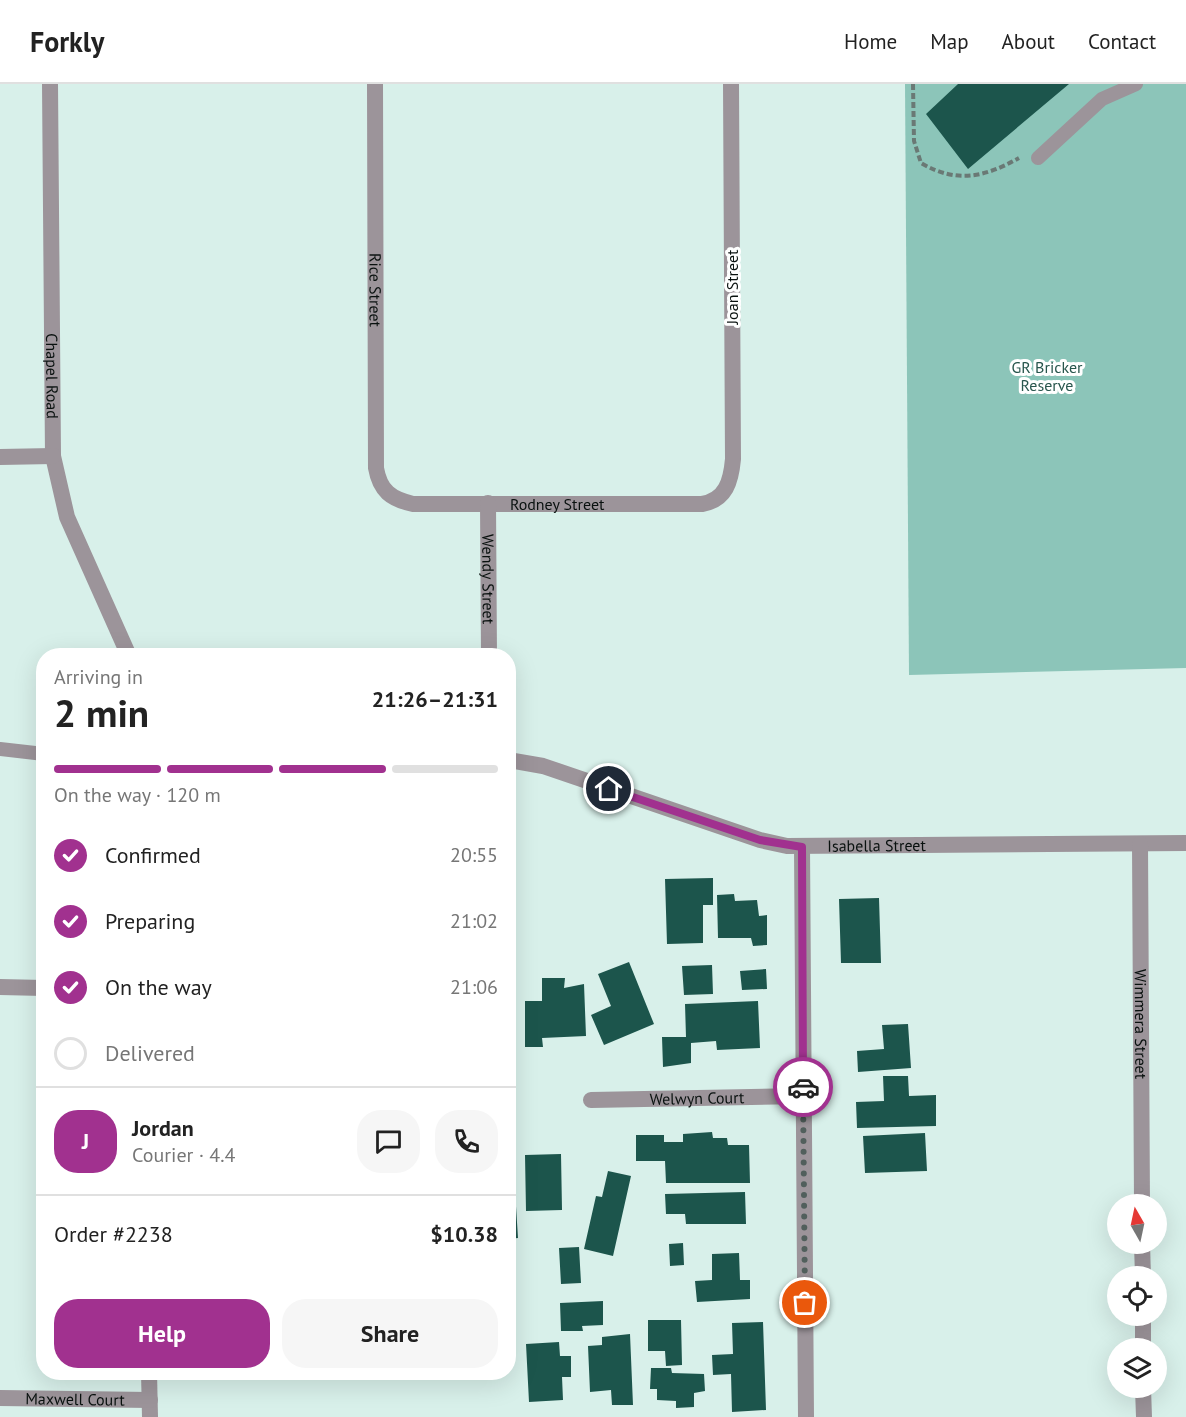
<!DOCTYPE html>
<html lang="en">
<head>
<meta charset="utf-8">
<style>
  :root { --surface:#fff; --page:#f6f6f6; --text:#222; --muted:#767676; --line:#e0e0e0; --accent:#a1318f }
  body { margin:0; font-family:"PT Sans",sans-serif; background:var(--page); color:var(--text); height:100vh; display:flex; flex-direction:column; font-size:22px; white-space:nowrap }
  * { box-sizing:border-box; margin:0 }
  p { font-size:20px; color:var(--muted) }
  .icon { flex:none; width:33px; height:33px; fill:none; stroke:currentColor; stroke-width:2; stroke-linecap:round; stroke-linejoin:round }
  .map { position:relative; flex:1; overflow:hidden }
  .drawer { position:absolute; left:36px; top:564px; width:480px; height:732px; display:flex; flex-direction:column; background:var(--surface); border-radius:24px; box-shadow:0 6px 24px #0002 }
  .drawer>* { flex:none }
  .needle { width:39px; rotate:351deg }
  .controls { position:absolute; left:1107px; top:1110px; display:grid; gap:12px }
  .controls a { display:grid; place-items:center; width:60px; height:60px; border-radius:50%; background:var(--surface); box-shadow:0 6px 24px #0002; font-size:30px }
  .pin { position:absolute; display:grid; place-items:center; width:51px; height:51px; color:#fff; margin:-26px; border:3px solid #fff; border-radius:50%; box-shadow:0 2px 6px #0007 }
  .courier { position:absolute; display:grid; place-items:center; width:60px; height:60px; margin:-30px; border:4px solid #a1318f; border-radius:50%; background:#fff; color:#222; box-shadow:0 2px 8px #0007 }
  .summary em { font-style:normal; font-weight:800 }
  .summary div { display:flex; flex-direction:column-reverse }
  .summary { display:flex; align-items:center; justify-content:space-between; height:102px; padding:0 18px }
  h1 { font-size:39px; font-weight:800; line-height:45px }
  .bar { display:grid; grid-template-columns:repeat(4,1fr); gap:9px 6px; align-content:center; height:72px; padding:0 18px }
  .bar i { height:8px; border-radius:4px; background:var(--line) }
  .bar .current { background:var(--accent) }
  .bar p { grid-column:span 4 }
  .line { display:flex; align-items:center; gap:15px; padding:0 18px; border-top:2px solid var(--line) }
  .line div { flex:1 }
  .round { display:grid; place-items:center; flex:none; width:63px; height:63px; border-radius:24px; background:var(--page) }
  ol { padding:0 18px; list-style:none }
  li { display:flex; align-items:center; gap:18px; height:66px }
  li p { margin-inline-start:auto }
  li .icon { padding:6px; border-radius:50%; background:var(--accent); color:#fff; stroke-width:4 }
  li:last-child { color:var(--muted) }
  li i { width:33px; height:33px; border:3px solid var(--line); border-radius:50% }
  .action { display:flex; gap:12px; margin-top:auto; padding:12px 18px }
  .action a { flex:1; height:69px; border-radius:24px; background:var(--accent); color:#fff; font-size:24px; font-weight:800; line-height:69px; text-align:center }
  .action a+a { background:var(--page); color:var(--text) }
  header { display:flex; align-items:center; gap:36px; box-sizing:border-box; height:84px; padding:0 30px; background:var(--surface); border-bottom:2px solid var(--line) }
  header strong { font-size:28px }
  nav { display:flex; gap:33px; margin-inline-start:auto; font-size:21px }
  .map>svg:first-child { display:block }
  .green { fill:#8cc5b9 }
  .building { fill:#1c554c }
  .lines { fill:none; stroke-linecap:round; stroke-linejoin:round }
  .path { stroke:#6a7975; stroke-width:4; stroke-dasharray:6 3; stroke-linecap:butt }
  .service { stroke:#9c949a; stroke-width:14 }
  .minor { stroke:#9c949a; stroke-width:16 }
  .done { stroke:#515f5c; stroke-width:6; stroke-dasharray:0 10.8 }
  .route { stroke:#a1318f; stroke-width:8 }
  .labels { text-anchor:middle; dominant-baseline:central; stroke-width:6; stroke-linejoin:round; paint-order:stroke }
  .street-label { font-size:16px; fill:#09110f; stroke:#fff }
  .park-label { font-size:16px; fill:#28564d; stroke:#fff }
</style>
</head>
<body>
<header>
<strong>Forkly</strong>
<nav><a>Home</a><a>Map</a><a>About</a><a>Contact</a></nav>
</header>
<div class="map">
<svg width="1186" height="1333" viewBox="0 0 1186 1333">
  <rect width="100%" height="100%" fill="#d8f0ea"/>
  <path class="green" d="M905 0H1186V584L909 591Z"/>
  <path class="building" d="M958 0H1069L968 85 926 30Z
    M713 794V821H703V859L667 860 665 795Z
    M734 810 735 817 757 816 759 832 767 831V861L753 862 751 854H718L717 811Z
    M879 814 881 879H841L839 815Z
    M629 878 654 940 604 961 591 931 611 922 598 890Z
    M712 881 713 910 684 911 682 882Z
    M766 885 767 905 742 906 740 887Z
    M542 894H565L564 904 584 900 586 952 542 954 543 963H525V917H542Z
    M758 917 760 964 717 966 716 957 691 959V979L663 983 662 953H686L685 920Z
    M908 940 911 984 858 988 857 967 884 965 882 941Z
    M883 992H908L909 1012 936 1011V1042L857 1044 856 1018 884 1017Z
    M712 1048 713 1054H727L728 1061H749L750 1099H666L665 1077H636V1051H664V1058H683V1050Z
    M925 1049 927 1087 865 1089 863 1052Z
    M561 1070 562 1126 526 1127 525 1071Z
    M508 1075H513L518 1154 508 1155Z
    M608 1087 631 1092 613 1172 584 1165 596 1112 602 1113Z
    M745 1108 746 1140H686L685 1130H666L665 1110Z
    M683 1159 684 1181 670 1182 669 1160Z
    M579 1163 581 1199 561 1200 559 1164Z
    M739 1169 740 1196H750V1215L697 1218 695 1197 712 1196V1170Z
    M603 1217V1241L582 1242 583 1247H561L560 1219Z
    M648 1236H681L682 1281 666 1282 665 1267H648Z
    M763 1238 766 1326 732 1328 731 1290 713 1291 712 1271 733 1270 732 1239Z
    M630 1250 633 1321H612L611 1306 590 1308 588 1262 602 1261V1253Z
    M559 1258 560 1272H571V1293H562L563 1316 529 1318 526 1260Z
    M651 1284H671L672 1289 704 1290 705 1307 694 1309V1323L676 1324V1317L657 1316V1305H650Z"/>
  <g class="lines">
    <path class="path" d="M913 0 914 57 921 79C957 100 985 93 1019 74"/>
    <path class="service" d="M1038 74 1102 15 1136 0
      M0 665 44 670"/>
    <g class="minor">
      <path id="s1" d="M50 0 53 372 67 433 129 572"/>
      <path id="s2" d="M375 0 376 384C380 407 391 415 413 420H702C726 416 731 397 733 375L731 0"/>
      <path d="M0 373 53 372"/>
      <path id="s3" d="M488 419 489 572"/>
      <path id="s4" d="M508 676 543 682 760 756 787 762 1186 759"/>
      <path id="s5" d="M1140 760 1142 1120"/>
      <path d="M802 763 806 1333"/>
      <path d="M0 903 44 904"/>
      <path id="s6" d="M591 1016 803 1012"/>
      <path d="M1142 1160 1143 1192"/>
      <path d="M1143 1232V1264"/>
      <path d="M149 1288 150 1333"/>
      <path d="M1143 1304 1144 1333"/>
      <path id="s7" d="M0 1314 150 1316"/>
    </g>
  </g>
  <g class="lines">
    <path class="done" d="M803 1003 805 1219"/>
    <path class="route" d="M609 705 760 756 802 763 803 1003"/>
  </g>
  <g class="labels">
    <g class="street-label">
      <text transform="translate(732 203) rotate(-90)">Joan Street</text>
      <text stroke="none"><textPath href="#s2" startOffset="206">Rice Street</textPath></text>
      <text stroke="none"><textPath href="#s1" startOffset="292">Chapel Road</textPath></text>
      <text stroke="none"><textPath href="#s2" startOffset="584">Rodney Street</textPath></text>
      <text stroke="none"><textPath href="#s3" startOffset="76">Wendy Street</textPath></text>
      <text stroke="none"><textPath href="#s4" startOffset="382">Isabella Street</textPath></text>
      <text stroke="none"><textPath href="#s5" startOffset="180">Wimmera Street</textPath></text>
      <text stroke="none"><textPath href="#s6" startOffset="106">Welwyn Court</textPath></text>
      <text stroke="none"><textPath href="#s7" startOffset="75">Maxwell Court</textPath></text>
    </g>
    <g class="park-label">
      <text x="1047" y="283">GR Bricker<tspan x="1047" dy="18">Reserve</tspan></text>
    </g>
  </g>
</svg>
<div class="controls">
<a><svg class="needle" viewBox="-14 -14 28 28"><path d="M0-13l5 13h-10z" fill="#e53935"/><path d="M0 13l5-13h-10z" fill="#767676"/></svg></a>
<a><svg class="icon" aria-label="locate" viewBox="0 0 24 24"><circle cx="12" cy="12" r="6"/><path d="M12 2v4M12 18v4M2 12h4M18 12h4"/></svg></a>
<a><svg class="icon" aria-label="layers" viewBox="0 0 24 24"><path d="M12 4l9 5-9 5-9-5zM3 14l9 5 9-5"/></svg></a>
</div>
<div class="pin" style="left:805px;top:1219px;background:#ea580c"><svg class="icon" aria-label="bag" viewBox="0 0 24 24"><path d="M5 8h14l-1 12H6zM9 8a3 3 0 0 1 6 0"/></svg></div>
<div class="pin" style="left:609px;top:705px;background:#1f2937"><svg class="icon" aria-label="home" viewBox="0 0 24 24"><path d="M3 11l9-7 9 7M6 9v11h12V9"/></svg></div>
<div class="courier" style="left:803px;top:1003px"><svg class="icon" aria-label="car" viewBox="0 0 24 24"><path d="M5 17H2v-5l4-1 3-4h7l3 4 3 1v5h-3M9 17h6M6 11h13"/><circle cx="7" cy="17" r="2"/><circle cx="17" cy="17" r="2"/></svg></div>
<section class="drawer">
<div class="summary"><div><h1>2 min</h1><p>Arriving in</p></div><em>21:26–21:31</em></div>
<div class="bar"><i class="current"></i><i class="current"></i><i class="current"></i><i></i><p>On the way · 120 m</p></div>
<ol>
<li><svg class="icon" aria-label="check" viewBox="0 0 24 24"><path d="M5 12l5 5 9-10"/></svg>Confirmed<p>20:55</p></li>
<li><svg class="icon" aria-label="check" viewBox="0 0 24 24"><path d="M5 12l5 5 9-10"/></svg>Preparing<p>21:02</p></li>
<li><svg class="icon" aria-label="check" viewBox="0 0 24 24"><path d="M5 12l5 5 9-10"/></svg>On the way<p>21:06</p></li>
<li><i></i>Delivered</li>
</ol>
<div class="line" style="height:108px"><b class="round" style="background:var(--accent);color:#fff">J</b><div><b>Jordan</b><p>Courier · 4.4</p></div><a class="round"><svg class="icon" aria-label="chat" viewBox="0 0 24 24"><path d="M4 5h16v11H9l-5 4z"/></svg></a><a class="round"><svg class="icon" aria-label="phone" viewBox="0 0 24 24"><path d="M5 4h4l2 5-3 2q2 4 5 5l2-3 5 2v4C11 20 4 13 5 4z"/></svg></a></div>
<div class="line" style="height:78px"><div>Order #2238</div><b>$10.38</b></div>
<div class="action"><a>Help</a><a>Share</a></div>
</section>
</div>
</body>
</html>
